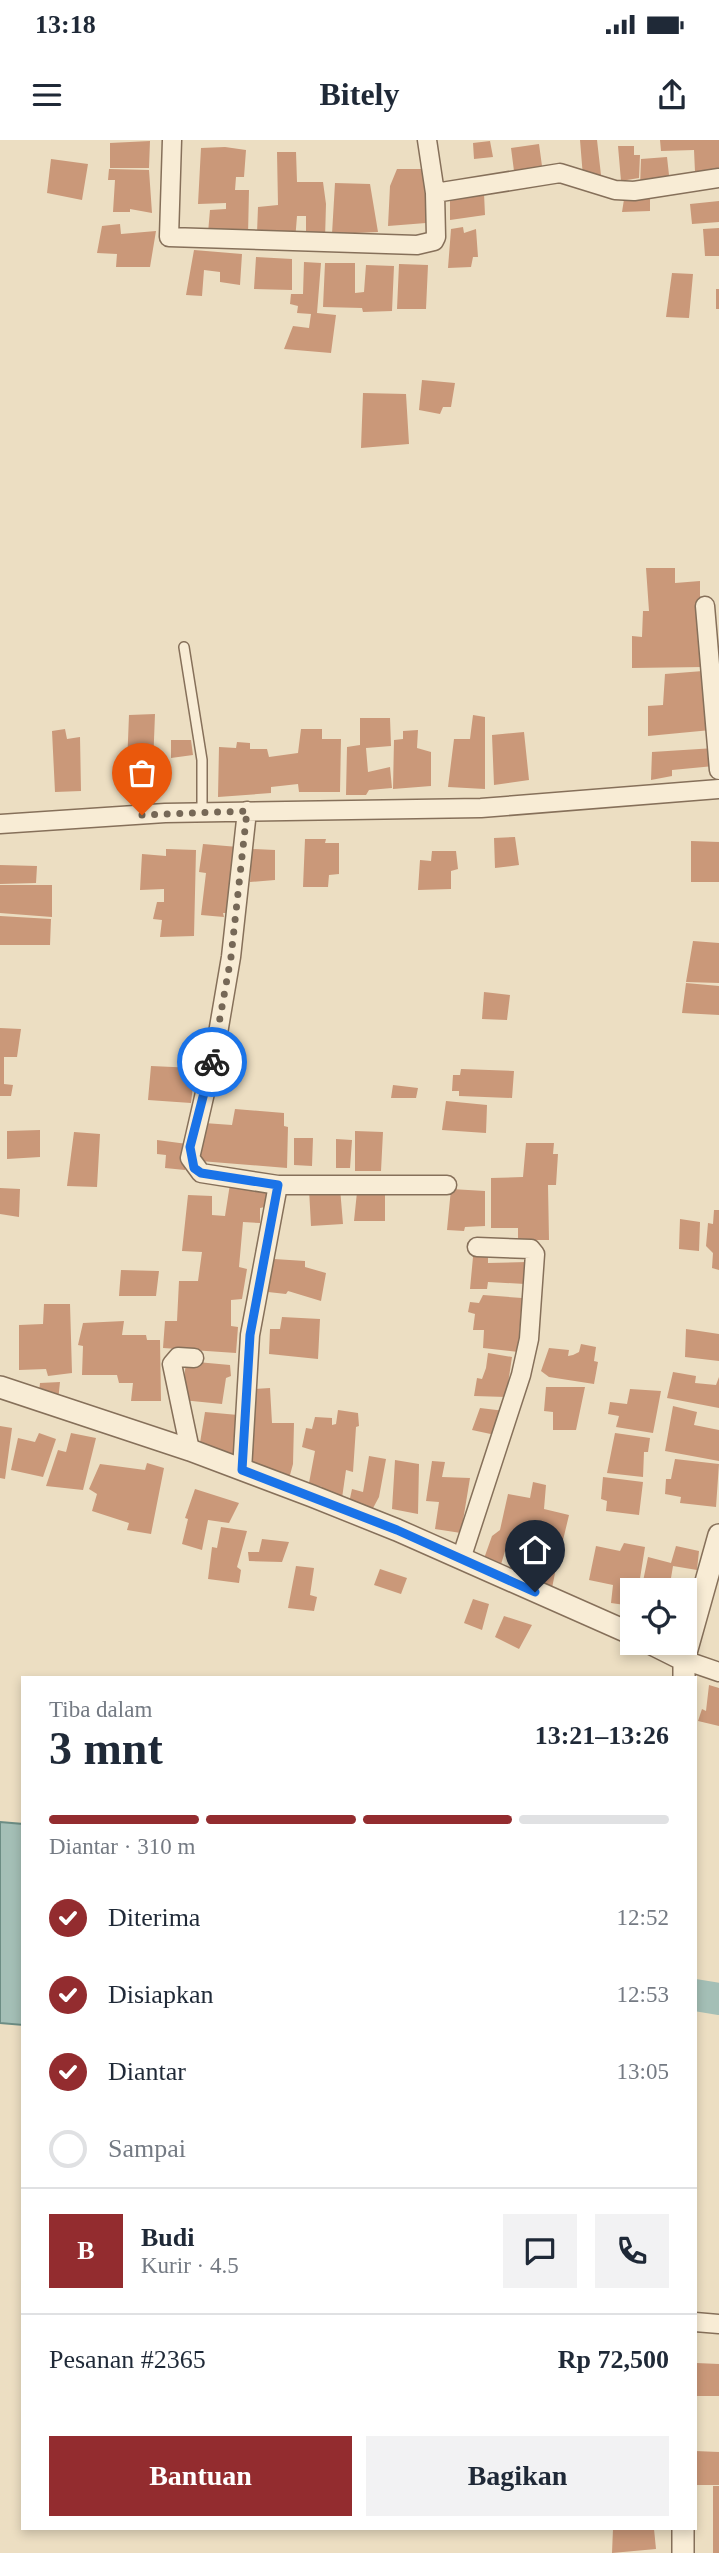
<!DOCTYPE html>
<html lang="id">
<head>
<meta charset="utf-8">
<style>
  :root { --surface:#fff; --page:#f2f2f3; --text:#1f2937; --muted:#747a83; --line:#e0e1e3; --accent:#932c2f }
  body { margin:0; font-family:Georgia,serif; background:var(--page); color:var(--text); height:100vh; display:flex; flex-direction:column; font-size:26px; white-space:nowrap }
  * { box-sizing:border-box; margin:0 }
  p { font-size:23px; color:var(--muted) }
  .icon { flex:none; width:38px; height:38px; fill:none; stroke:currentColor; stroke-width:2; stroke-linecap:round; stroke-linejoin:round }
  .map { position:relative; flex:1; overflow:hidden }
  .details { position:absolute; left:21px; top:1536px; width:676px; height:854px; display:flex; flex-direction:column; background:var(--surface); border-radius:0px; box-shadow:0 4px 10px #0003 }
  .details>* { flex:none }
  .fabs { position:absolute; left:620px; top:1438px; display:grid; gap:14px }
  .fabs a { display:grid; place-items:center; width:77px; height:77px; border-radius:0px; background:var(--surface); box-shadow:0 4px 10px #0003; font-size:35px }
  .pin { position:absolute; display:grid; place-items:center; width:60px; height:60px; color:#fff; margin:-72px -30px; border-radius:50% 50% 50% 0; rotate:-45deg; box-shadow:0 0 7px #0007 }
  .pin .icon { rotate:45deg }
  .courier { position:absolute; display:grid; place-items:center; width:70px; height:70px; margin:-35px; border:5px solid #1a73e8; border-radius:50%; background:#fff; color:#222; box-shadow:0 2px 9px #0007 }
  .head em { font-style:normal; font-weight:700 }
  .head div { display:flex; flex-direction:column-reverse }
  .head { display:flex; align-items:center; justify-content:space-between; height:119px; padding:0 28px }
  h1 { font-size:46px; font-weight:700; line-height:52px }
  .bar { display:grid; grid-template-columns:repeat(4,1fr); gap:10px 7px; align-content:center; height:84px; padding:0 28px }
  .bar i { height:9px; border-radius:5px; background:var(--line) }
  .bar .selected { background:var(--accent) }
  .bar p { grid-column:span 4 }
  .line { display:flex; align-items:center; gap:18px; padding:0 28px; border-top:2px solid var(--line) }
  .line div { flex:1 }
  .round { display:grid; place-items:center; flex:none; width:74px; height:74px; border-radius:0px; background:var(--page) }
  ol { padding:0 28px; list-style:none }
  li { display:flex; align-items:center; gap:21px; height:77px }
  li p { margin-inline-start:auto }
  li .icon { padding:7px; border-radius:50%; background:var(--accent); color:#fff; stroke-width:4 }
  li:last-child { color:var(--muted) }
  li i { width:38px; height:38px; border:4px solid var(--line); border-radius:50% }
  .primary-button { display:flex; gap:14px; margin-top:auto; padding:14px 28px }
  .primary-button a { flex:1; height:80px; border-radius:0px; background:var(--accent); color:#fff; font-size:28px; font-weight:700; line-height:80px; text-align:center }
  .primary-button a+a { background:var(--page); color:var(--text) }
  .status { display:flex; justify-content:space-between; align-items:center; height:49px; padding:0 35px; background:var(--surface); direction:ltr }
  .status svg { height:19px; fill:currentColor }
  header { display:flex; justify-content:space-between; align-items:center; height:91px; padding:0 28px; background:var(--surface); font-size:32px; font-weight:700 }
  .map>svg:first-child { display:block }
  .water { fill:#a4bfb6; stroke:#6c8d84; stroke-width:2 }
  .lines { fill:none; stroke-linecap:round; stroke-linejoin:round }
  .river { stroke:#a4bfb6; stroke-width:32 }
  .building { fill:#ca9879 }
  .service-casing { stroke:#86705a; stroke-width:12 }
  .minor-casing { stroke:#86705a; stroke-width:21 }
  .tertiary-casing { stroke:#86705a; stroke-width:24 }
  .service { stroke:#f8ecd5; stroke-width:9 }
  .minor { stroke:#f8ecd5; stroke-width:18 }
  .tertiary { stroke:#f8ecd5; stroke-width:21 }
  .done { stroke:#766857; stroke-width:7; stroke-dasharray:0 12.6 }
  .route { stroke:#1a73e8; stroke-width:9 }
</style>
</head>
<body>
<div class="status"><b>13:18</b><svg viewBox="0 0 49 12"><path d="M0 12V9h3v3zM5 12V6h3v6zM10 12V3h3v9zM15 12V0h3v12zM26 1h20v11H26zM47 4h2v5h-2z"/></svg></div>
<header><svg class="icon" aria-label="menu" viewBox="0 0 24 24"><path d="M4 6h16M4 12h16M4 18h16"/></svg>Bitely<svg class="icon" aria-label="share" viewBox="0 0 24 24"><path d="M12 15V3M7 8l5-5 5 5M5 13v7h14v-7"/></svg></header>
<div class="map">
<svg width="719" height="2413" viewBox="0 0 719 2413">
  <rect width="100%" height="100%" fill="#ecdec2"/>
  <path class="water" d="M0 1682 23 1684V1885L0 1883Z"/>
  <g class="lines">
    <path class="river" d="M695 1855 719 1859"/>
  </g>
  <path class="building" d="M580 0H597L601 35 583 37Z
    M660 0H719V30L695 32 694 10 661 11Z
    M150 1 149 28H110V3Z
    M490 1 493 17 474 19 473 3Z
    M539 4 542 26 514 31 511 8Z
    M618 6H634V15H640L639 38 621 41Z
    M225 7 246 10 244 37H236L235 50H249L248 95 208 93 210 70 226 69V63L198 64 201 8Z
    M277 12H296L297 42H323L326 64 325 99 306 102V76H297L295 101 277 99 276 92 257 93 258 67 278 65Z
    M667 17 670 44 640 47 641 19Z
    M51 19 88 24 82 60 47 53Z
    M109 29 149 30 152 73 130 69V72H113L115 40H108Z
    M397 29H424L426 83 388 86 390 46Z
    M335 43 370 44 378 92 332 94Z
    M484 53 485 75 450 80V54Z
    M625 53 650 54V71L622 72Z
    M719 61V82L692 84 690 64Z
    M120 84 121 94 156 91 150 127H116L117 114 97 113 102 86Z
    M463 87 464 93 476 89 478 117H473L471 127 448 128 451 89Z
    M719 88V116H705L703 89Z
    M194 110 242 114 240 145 220 142V132L204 130 202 156 186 155Z
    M256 117 292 119V150L254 149Z
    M304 122 321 123 317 173 336 175 331 213 284 209 293 186 309 188 311 174 297 173 298 166 290 164 291 154H303Z
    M325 123H355V153L364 152 366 125 394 126 392 171 363 172 362 168 323 167Z
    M399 124 428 125 426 169H397Z
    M672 133 693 134 689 178 666 177Z
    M716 149H719V169H716Z
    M422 240 455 243 451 267H443L440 274 419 270Z
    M363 253 406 254 409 304 361 308Z
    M646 428H675V443L700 441V469L697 470 698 496 704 497 703 527 632 528V496L642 497 643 471H649Z
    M703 531 704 562 710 563 711 590 648 596V566L663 565 665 534Z
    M155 574 152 651H126L129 575Z
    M473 575 485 577V649L448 647 454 599H470Z
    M360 578H390L391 606 366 608 368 632 390 627 392 648 369 650 366 655H346L347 607 360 605Z
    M65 589 67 599 80 597 81 651 55 652 52 591Z
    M301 589H322V599H341L340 652H299L298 644 271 647V653L218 657 219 607 236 608 237 602 250 603V609H267L269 617 298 613Z
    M418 590 417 608 431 612V646L393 649 394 600 403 599V591Z
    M524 592 529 640 494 645 492 595Z
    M171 600H191L193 615 171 618Z
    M715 608 714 626 672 630V636L651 640 652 612Z
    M515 697 519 725 495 728 494 698Z
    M305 699H326L325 703H339V734L329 735 328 747H303Z
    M691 701 719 702V742H691Z
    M203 704 238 707 236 734H230L232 773H223L224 777 201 775 206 733 199 732Z
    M166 709 196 710 194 796 160 797 162 780 153 779 157 762H164V749L140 750 142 714 166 716Z
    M252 709 275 710V740L250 742 251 728 248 726Z
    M432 711H456L458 729 451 731V749L418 750 420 720 431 721Z
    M0 725 37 726 36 743 0 744Z
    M0 745H52V777L0 773Z
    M0 776 51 779 50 805H0Z
    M693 801 719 803V843L686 842Z
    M686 843 719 846V875L682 873Z
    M484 852 510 855 507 880 482 879Z
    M0 888 21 889 17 917H4V944L13 945 11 956H0Z
    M151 926 195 928 191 963 148 960Z
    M461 929 514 931 512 958 459 956V951H452L453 935H460Z
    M393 945 418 948 416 958H391Z
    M446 961 487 965 486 993 442 990Z
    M235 969 284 973V986L288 987 287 1028 200 1021 204 983 232 985Z
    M40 990V1017L7 1019V991Z
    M355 991 383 992 381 1031H355Z
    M74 992 100 994 97 1047 67 1046Z
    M294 998H313L312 1026 294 1025Z
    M336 999 352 1000 350 1028H336Z
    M157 1000 187 1004 185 1030 165 1028 166 1015 157 1014Z
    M526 1003H554L553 1014H558L556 1045H548L549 1100H518V1088H491V1038L523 1037Z
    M230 1044 268 1050 265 1067 260 1068V1083L243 1082 239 1127 247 1129 242 1159 231 1160V1186L238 1187 236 1213 163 1208 165 1181H177L179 1141H198L202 1112 182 1111 188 1055 212 1056V1075L225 1076Z
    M0 1048 20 1049 19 1077 0 1074Z
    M340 1048 343 1084 311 1086 309 1049Z
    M451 1049 485 1051V1086L465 1087 464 1091 447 1090Z
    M357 1052 385 1053V1081H354Z
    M714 1070H719V1130L712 1128 713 1113 706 1106 708 1083 713 1084Z
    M680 1079 700 1082 699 1111 679 1109Z
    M473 1117H488V1123L527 1122 525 1144 488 1142 487 1149H470Z
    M274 1119 305 1121V1127L326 1133 321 1161 288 1151 286 1154 268 1152Z
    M121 1130 159 1131 156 1156H119Z
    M483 1155 522 1158 518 1212 483 1208 484 1190H473L475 1174 468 1172 470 1162 479 1163Z
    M44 1164H70L72 1233 48 1236 46 1229 19 1230V1185L43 1184Z
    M282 1177 320 1179 318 1219 269 1214 270 1189H280Z
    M124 1181 122 1195H146L147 1200H160L161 1261H131L133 1243H119L117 1235H82L83 1206 78 1205 83 1183Z
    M686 1189 719 1194V1221L685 1217Z
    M581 1204 596 1207 594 1221 598 1222 594 1244 549 1237 541 1231 549 1208 569 1210 568 1216 573 1215 579 1212Z
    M488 1213 512 1217 506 1257 474 1256 477 1238 482 1239 486 1228Z
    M186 1221 230 1225 231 1236 226 1238 222 1264 182 1260Z
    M673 1232 696 1236 695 1243 716 1245 719 1237V1268L667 1258Z
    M60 1242 58 1261H38L40 1243Z
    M546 1247H585L576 1290H553V1272L544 1271Z
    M270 1248 272 1283H294L293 1324 287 1346 258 1336 262 1325 246 1323 253 1249Z
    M630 1249 661 1251 653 1293 616 1287 619 1276 608 1274 610 1262 627 1264Z
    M673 1266 697 1272 694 1285 719 1290V1321L665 1311Z
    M480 1268 505 1271 500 1296 472 1290Z
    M338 1270 358 1273 359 1286 356 1287 353 1332 346 1330 341 1365 320 1358 322 1347 309 1343 315 1311 302 1307 306 1288 312 1289 315 1277 332 1278V1285L336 1284Z
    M205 1272 238 1275 232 1321 198 1315Z
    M0 1286 12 1288 5 1339 0 1338Z
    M39 1293 56 1299 43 1337 11 1330 18 1298 35 1302Z
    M71 1293 96 1298 83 1350 46 1346 58 1310 66 1312Z
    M615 1293 650 1298 648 1312H644L643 1337 607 1333Z
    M369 1316 386 1319 379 1357 372 1370 349 1363 352 1349 363 1352Z
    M675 1319 719 1324 716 1367 680 1363 681 1357 665 1354 666 1339H671Z
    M395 1320 419 1324 418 1374 392 1369Z
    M432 1321 445 1322 442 1337 470 1338 461 1393 435 1389 439 1362 426 1361Z
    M147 1323 164 1328 151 1394 127 1390 129 1383 92 1371 97 1354 89 1349 100 1324 145 1330Z
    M603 1337 643 1342 639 1375 606 1371 607 1361 601 1359Z
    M533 1342 546 1345 544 1369 569 1375 559 1417 506 1408 499 1431 481 1427 492 1396 500 1390 508 1354 530 1358Z
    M195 1349 239 1363 229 1383 208 1380 202 1410 182 1404 188 1379 185 1378Z
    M221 1387 247 1391 237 1427 241 1430 239 1443 208 1439 212 1407 217 1408Z
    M262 1399 289 1402 282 1422 249 1421 248 1412H259Z
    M624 1403 645 1407 638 1451H632V1466L611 1463 613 1445 589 1440 596 1406 620 1411Z
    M676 1406 699 1411 697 1430 673 1426 671 1438 690 1444 686 1469 684 1451H641L648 1417 671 1423Z
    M523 1417 557 1423 552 1448 519 1442Z
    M296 1426 314 1428 310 1455 317 1457 314 1471 288 1468Z
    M380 1429 407 1438 401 1454 374 1445Z
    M473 1459 489 1464 482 1490 464 1483Z
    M504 1476 532 1485 519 1509 495 1497Z
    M709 1545 719 1548V1586L698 1581 702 1569 706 1571Z
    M696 2223 719 2224V2256H695Z
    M695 2311 719 2312V2345H695Z
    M713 2346H719V2413H713Z
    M613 2389H654L656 2409 612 2413Z"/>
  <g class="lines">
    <g class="service-casing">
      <path id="service" d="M184 507 202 620V672"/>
    </g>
    <g class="minor-casing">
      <path id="minor" d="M172 0 169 97 417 105 434 101 436 97 435 53 427 0
        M435 53 560 33 615 50 634 51 719 38
        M705 466 719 630
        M0 684 165 673 481 668 719 649
        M278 1045H447
        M190 1310 172 1224 178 1217 194 1218
        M242 1330 250 1195 278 1045 201 1033 190 1018 216 905 231 817 247 671
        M461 1419 521 1235 529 1199 535 1114 531 1109 477 1107
        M684 1520 719 1532
        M695 2182 719 2184"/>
    </g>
    <g class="tertiary-casing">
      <path id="tertiary" d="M0 1247 190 1310 312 1356 397 1390 632 1494
        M650 1503 684 1520
        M684 1538V1520L719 1395
        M683 2389V2413"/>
    </g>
    <use href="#service" class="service"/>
    <use href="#minor" class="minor"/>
    <use href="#tertiary" class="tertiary"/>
  </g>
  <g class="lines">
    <path class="done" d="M142 675 247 671 231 817 212 922"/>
    <path class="route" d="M212 922 190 1007 194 1028 201 1033 278 1045 250 1195 242 1330 397 1390 535 1452"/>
  </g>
</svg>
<div class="fabs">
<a><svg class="icon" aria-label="locate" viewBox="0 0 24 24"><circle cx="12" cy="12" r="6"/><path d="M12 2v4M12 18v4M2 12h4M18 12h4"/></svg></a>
</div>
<div class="pin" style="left:142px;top:675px;background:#ea580c"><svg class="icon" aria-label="bag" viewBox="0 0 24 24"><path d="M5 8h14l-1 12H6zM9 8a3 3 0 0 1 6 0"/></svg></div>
<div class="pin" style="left:535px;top:1452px;background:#1f2937"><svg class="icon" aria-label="home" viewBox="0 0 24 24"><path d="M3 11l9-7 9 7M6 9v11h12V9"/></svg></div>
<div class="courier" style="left:212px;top:922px"><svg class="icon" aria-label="bike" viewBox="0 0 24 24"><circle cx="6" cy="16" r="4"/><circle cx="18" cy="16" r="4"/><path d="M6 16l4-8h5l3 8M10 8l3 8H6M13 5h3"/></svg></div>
<section class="details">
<div class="head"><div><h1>3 mnt</h1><p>Tiba dalam</p></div><em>13:21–13:26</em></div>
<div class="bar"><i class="selected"></i><i class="selected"></i><i class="selected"></i><i></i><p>Diantar · 310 m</p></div>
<ol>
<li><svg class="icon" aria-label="check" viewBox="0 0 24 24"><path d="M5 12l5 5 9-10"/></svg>Diterima<p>12:52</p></li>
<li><svg class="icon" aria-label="check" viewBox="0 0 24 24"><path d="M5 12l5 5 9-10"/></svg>Disiapkan<p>12:53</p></li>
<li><svg class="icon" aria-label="check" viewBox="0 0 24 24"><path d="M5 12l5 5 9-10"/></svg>Diantar<p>13:05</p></li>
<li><i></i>Sampai</li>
</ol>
<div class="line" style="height:126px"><b class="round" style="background:var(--accent);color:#fff">B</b><div><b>Budi</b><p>Kurir · 4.5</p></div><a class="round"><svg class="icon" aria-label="chat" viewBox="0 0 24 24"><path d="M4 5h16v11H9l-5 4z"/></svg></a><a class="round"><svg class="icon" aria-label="phone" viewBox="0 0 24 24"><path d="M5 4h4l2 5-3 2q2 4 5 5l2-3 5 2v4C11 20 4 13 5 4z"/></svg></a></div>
<div class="line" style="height:91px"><div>Pesanan #2365</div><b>Rp 72,500</b></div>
<div class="primary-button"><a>Bantuan</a><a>Bagikan</a></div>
</section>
</div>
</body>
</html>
